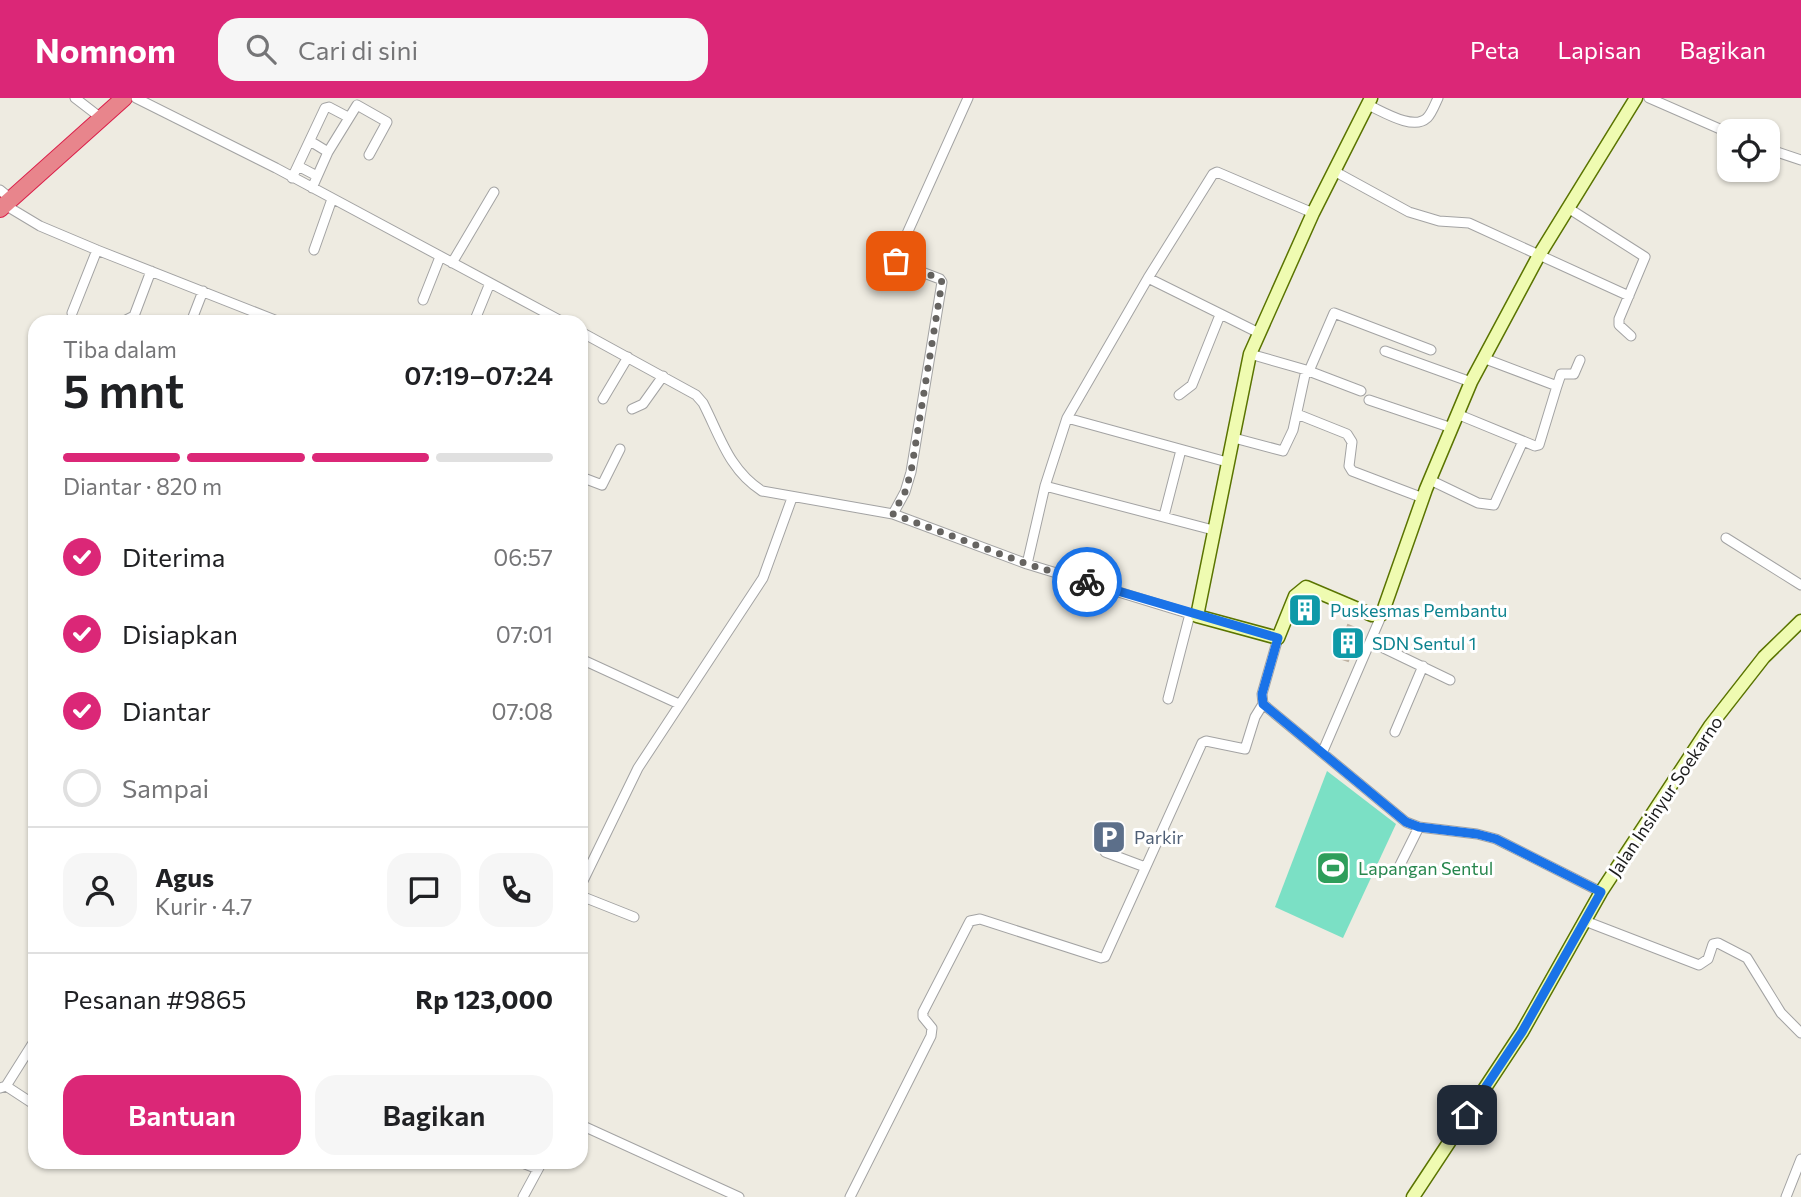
<!DOCTYPE html>
<html lang="id">
<head>
<meta charset="utf-8">
<style>
  :root { --surface:#fff; --page:#f6f6f6; --text:#202124; --muted:#757577; --line:#e0e0e0; --accent:#db2777 }
  body { margin:0; font-family:Commissioner,sans-serif; background:var(--page); color:var(--text); height:100vh; display:flex; flex-direction:column; font-size:26px; white-space:nowrap }
  * { box-sizing:border-box; margin:0 }
  p { font-size:23px; color:var(--muted) }
  .icon { flex:none; width:38px; height:38px; fill:none; stroke:currentColor; stroke-width:2; stroke-linecap:round; stroke-linejoin:round }
  .map { position:relative; flex:1; overflow:hidden }
  .details { position:absolute; left:28px; top:217px; width:560px; height:854px; display:flex; flex-direction:column; background:var(--surface); border-radius:21px; box-shadow:0 2px 5px #0004 }
  .details>* { flex:none }
  .fabs { position:absolute; left:1717px; top:21px; display:grid; gap:14px }
  .fabs a { display:grid; place-items:center; width:63px; height:63px; border-radius:14px; background:var(--surface); box-shadow:0 2px 5px #0004; font-size:35px }
  .pin { position:absolute; display:grid; place-items:center; width:60px; height:60px; color:#fff; margin:-30px; border-radius:14px; box-shadow:0 4px 10px #0006 }
  .courier { position:absolute; display:grid; place-items:center; width:70px; height:70px; margin:-35px; border:5px solid #1a73e8; border-radius:50%; background:#fff; color:#222; box-shadow:0 2px 9px #0007 }
  .overview em { font-style:normal; font-weight:600 }
  .overview div { display:flex; flex-direction:column-reverse }
  .overview { display:flex; align-items:center; justify-content:space-between; height:119px; padding:0 35px }
  h1 { font-size:46px; font-weight:600; line-height:52px }
  .bar { display:grid; grid-template-columns:repeat(4,1fr); gap:10px 7px; align-content:center; height:84px; padding:0 35px }
  .bar i { height:9px; border-radius:5px; background:var(--line) }
  .bar .selected { background:var(--accent) }
  .bar p { grid-column:span 4 }
  .line { display:flex; align-items:center; gap:18px; padding:0 35px; border-top:2px solid var(--line) }
  .line div { flex:1 }
  .round { display:grid; place-items:center; flex:none; width:74px; height:74px; border-radius:21px; background:var(--page) }
  ol { padding:0 35px; list-style:none }
  li { display:flex; align-items:center; gap:21px; height:77px }
  li p { margin-inline-start:auto }
  li .icon { padding:7px; border-radius:50%; background:var(--accent); color:#fff; stroke-width:4 }
  li:last-child { color:var(--muted) }
  li i { width:38px; height:38px; border:4px solid var(--line); border-radius:50% }
  .action { display:flex; gap:14px; margin-top:auto; padding:14px 35px }
  .action a { flex:1; height:80px; border-radius:21px; background:var(--accent); color:#fff; font-size:28px; font-weight:600; line-height:80px; text-align:center }
  .action a+a { background:var(--page); color:var(--text) }
  header { display:flex; align-items:center; gap:42px; box-sizing:border-box; height:98px; padding:0 35px; background:var(--accent); color:#fff }
  header strong { font-size:33px }
  nav { display:flex; gap:38px; margin-inline-start:auto; font-size:24px }
  .search { width:490px; height:63px; background:var(--page); display:flex; align-items:center; gap:18px; box-sizing:border-box; padding:0 24px; border-radius:21px; color:var(--muted); font-size:26px }
  .map>svg:first-child { display:block }
  .pitch { fill:#7be0c5 }
  .building { fill:#c5beb4; stroke:#bfb3a3; stroke-width:2 }
  .lines { fill:none; stroke-linecap:round; stroke-linejoin:round }
  .street-casing { stroke:#a3a3a3; stroke-width:11 }
  .secondary-casing { stroke:#5a7401; stroke-width:15 }
  .highway-casing { stroke:#db1e49; stroke-width:18 }
  .street { stroke:#fff; stroke-width:9 }
  .secondary { stroke:#effbb1; stroke-width:12 }
  .highway { stroke:#e8858c; stroke-width:16 }
  .done { stroke:#666461; stroke-width:7; stroke-dasharray:0 12.6 }
  .route { stroke:#1a73e8; stroke-width:9 }
  .labels { text-anchor:middle; dominant-baseline:central; stroke-width:6; stroke-linejoin:round; paint-order:stroke }
  .culture-label { font-size:18px; fill:#0d838f; stroke:#fff; text-anchor:start }
  .street-label { font-size:18px; fill:#1c1c1c; stroke:#fff }
  .service-label { font-size:18px; fill:#4e5e75; stroke:#fff; text-anchor:start }
  .leisure-label { font-size:18px; fill:#27864d; stroke:#fff; text-anchor:start }
</style>
</head>
<body>
<header>
<strong>Nomnom</strong>
<div class="search"><svg class="icon" aria-label="search" viewBox="0 0 24 24"><circle cx="10" cy="10" r="6"/><path d="M15 15l6 6"/></svg>Cari di sini</div>
<nav><a>Peta</a><a>Lapisan</a><a>Bagikan</a></nav>
</header>
<div class="map">
<svg width="1801" height="1099" viewBox="0 0 1801 1099">
  <rect width="100%" height="100%" fill="#eeebe1"/>
  <path class="pitch" d="M1327 673 1396 726 1343 840 1275 809Z"/>
  <path class="building" d="M1348 527 1360 532 1348 563 1336 559Z"/>
  <g class="lines">
    <g class="street-casing">
      <path id="street" d="M75 0 101 20
        M136 0 276 70 563 224
        M1649 0 1729 35
        M1368 7C1382 13 1413 33 1427 20 1432 15 1435 6 1438 0
        M310 43 328 54
        M1768 51 1801 62
        M298 68 317 78
        M1334 73 1409 114 1439 123 1469 125 1629 198
        M292 80 325 10 329 9 348 19
        M312 90 328 54 357 7 387 24 369 57
        M0 92 11 101
        M5 107 40 128 97 152 280 224
        M1568 110 1645 159 1619 221V227L1631 238
        M314 152 332 101
        M452 165 494 94
        M1148 180 1259 235
        M423 202 440 159
        M72 215 97 152
        M122 224 134 218 151 173
        M191 224 203 193
        M474 224 490 185
        M581 234 696 297 703 305C720 338 729 372 762 393L893 416 1027 466 1197 518
        M1385 253 1471 284
        M1250 256 1306 272 1361 293
        M1309 273 1334 215 1431 252
        M1557 288 1561 276H1574L1580 262
        M1179 297 1192 287 1220 217
        M603 301 628 259
        M1369 302 1452 330
        M632 311 643 306 663 278
        M1297 316 1347 336 1352 344 1349 368 1352 373 1423 400
        M1457 316 1535 348 1539 347 1557 288 1483 260
        M1067 320 1227 364
        M1234 340 1283 353 1293 332 1306 272
        M581 379 602 387 620 351
        M1430 382 1478 405 1494 407 1523 343
        M1045 388 1213 432
        M893 416 905 394 911 374 942 184 940 181 898 165 896 160 968 0
        M1164 418 1181 352
        M1726 440 1801 487
        M1027 466 1045 388 1067 320 1148 180 1213 76 1217 74 1313 115
        M1278 540 1262 596 1263 606 1406 724 1419 729 1477 736 1496 741 1601 794
        M1371 544 1450 582
        M581 561 679 606
        M1168 601 1190 516
        M1395 634 1423 568
        M1323 653 1382 516
        M1105 754 1145 769
        M1397 773 1419 729
        M581 787 638 670 763 480 792 400
        M581 798 634 819
        M1585 823 1699 867 1708 861 1713 846 1718 845 1747 860 1781 915 1801 935
        M6 988 35 1007
        M0 990 6 988 35 942
        M581 1027 739 1099
        M520 1064 538 1071
        M523 1099 542 1064
        M850 1099 931 938 932 930 923 919V914L970 823 980 821 1101 860 1105 859 1202 645 1206 643 1245 651 1255 619 1263 606
        M1786 1099 1801 1061"/>
    </g>
    <g class="secondary-casing">
      <path id="secondary" d="M1371 0 1313 115 1250 256 1197 518 1278 540 1295 498 1306 489 1372 517 1382 516 1426 391 1471 284 1538 159 1636 0
        M1413 1099 1522 934 1601 794 1710 628 1764 559 1801 523"/>
    </g>
    <g class="highway-casing">
      <path id="highway" d="M0 111 124 0"/>
    </g>
    <use href="#street" class="street"/>
    <use href="#secondary" class="secondary"/>
    <use href="#highway" class="highway"/>
  </g>
  <g class="lines">
    <path class="done" d="M896 163 940 181 942 184 911 374 905 394 893 416 1027 466 1087 484"/>
    <path class="route" d="M1087 484 1278 540 1262 596 1263 606 1406 724 1419 729 1477 736 1496 741 1601 794 1522 934 1467 1017"/>
  </g>
  <defs>
    <g id="building-square" transform="scale(1.75)"><rect x="-9" y="-9" width="18" height="18" rx="4" fill="#0f9aa8" stroke="#fff"/><path d="M-4-6H4V6H1V3H-1V6H-4ZM-2.5-4.3h1.7v1.8h-1.7ZM.8-4.3h1.7v1.8H.8ZM-2.5-1h1.7V.8h-1.7ZM.8-1h1.7V.8H.8Z" fill="#fff"/></g>
    <g id="parking-square" transform="scale(1.75)"><rect x="-9" y="-9" width="18" height="18" rx="4" fill="#5c6f8a" stroke="#fff"/><path d="M-3.5-5.5H1a3.5 3.5 0 0 1 0 7H-1V5.5H-3.5ZM-1-3.4V-.6H.8a1.4 1.4 0 0 0 0-2.8Z" fill="#fff"/></g>
    <g id="stadium-square" transform="scale(1.75)"><rect x="-9" y="-9" width="18" height="18" rx="4" fill="#2e9e5b" stroke="#fff"/><path d="M0-5a6.5 5 0 1 0 0 10a6.5 5 0 1 0 0-10ZM-3.5-1.8h7v3.6h-7Z" fill="#fff"/></g>
  </defs>
  <g fill-rule="evenodd">
    <use href="#building-square" x="1305" y="512"/>
    <use href="#building-square" x="1348" y="545"/>
    <use href="#parking-square" x="1109" y="739"/>
    <use href="#stadium-square" x="1333" y="770"/>
  </g>
  <g class="labels">
    <g class="culture-label">
      <text x="1330" y="512">Puskesmas Pembantu</text>
      <text x="1372" y="545">SDN Sentul 1</text>
    </g>
    <g class="street-label">
      <text transform="translate(1665 698) rotate(-56)">Jalan Insinyur Soekarno</text>
    </g>
    <g class="service-label">
      <text x="1134" y="739">Parkir</text>
    </g>
    <g class="leisure-label">
      <text x="1358" y="770">Lapangan Sentul</text>
    </g>
  </g>
</svg>
<div class="fabs">
<a><svg class="icon" aria-label="locate" viewBox="0 0 24 24"><circle cx="12" cy="12" r="6"/><path d="M12 2v4M12 18v4M2 12h4M18 12h4"/></svg></a>
</div>
<div class="pin" style="left:896px;top:163px;background:#ea580c"><svg class="icon" aria-label="bag" viewBox="0 0 24 24"><path d="M5 8h14l-1 12H6zM9 8a3 3 0 0 1 6 0"/></svg></div>
<div class="pin" style="left:1467px;top:1017px;background:#1f2937"><svg class="icon" aria-label="home" viewBox="0 0 24 24"><path d="M3 11l9-7 9 7M6 9v11h12V9"/></svg></div>
<div class="courier" style="left:1087px;top:484px"><svg class="icon" aria-label="bike" viewBox="0 0 24 24"><circle cx="6" cy="16" r="4"/><circle cx="18" cy="16" r="4"/><path d="M6 16l4-8h5l3 8M10 8l3 8H6M13 5h3"/></svg></div>
<section class="details">
<div class="overview"><div><h1>5 mnt</h1><p>Tiba dalam</p></div><em>07:19–07:24</em></div>
<div class="bar"><i class="selected"></i><i class="selected"></i><i class="selected"></i><i></i><p>Diantar · 820 m</p></div>
<ol>
<li><svg class="icon" aria-label="check" viewBox="0 0 24 24"><path d="M5 12l5 5 9-10"/></svg>Diterima<p>06:57</p></li>
<li><svg class="icon" aria-label="check" viewBox="0 0 24 24"><path d="M5 12l5 5 9-10"/></svg>Disiapkan<p>07:01</p></li>
<li><svg class="icon" aria-label="check" viewBox="0 0 24 24"><path d="M5 12l5 5 9-10"/></svg>Diantar<p>07:08</p></li>
<li><i></i>Sampai</li>
</ol>
<div class="line" style="height:126px"><a class="round"><svg class="icon" aria-label="person" viewBox="0 0 24 24"><circle cx="12" cy="8" r="4"/><path d="M4 21q1-7 8-7t8 7"/></svg></a><div><b>Agus</b><p>Kurir · 4.7</p></div><a class="round"><svg class="icon" aria-label="chat" viewBox="0 0 24 24"><path d="M4 5h16v11H9l-5 4z"/></svg></a><a class="round"><svg class="icon" aria-label="phone" viewBox="0 0 24 24"><path d="M5 4h4l2 5-3 2q2 4 5 5l2-3 5 2v4C11 20 4 13 5 4z"/></svg></a></div>
<div class="line" style="height:91px"><div>Pesanan #9865</div><b>Rp 123,000</b></div>
<div class="action"><a>Bantuan</a><a>Bagikan</a></div>
</section>
</div>
</body>
</html>
